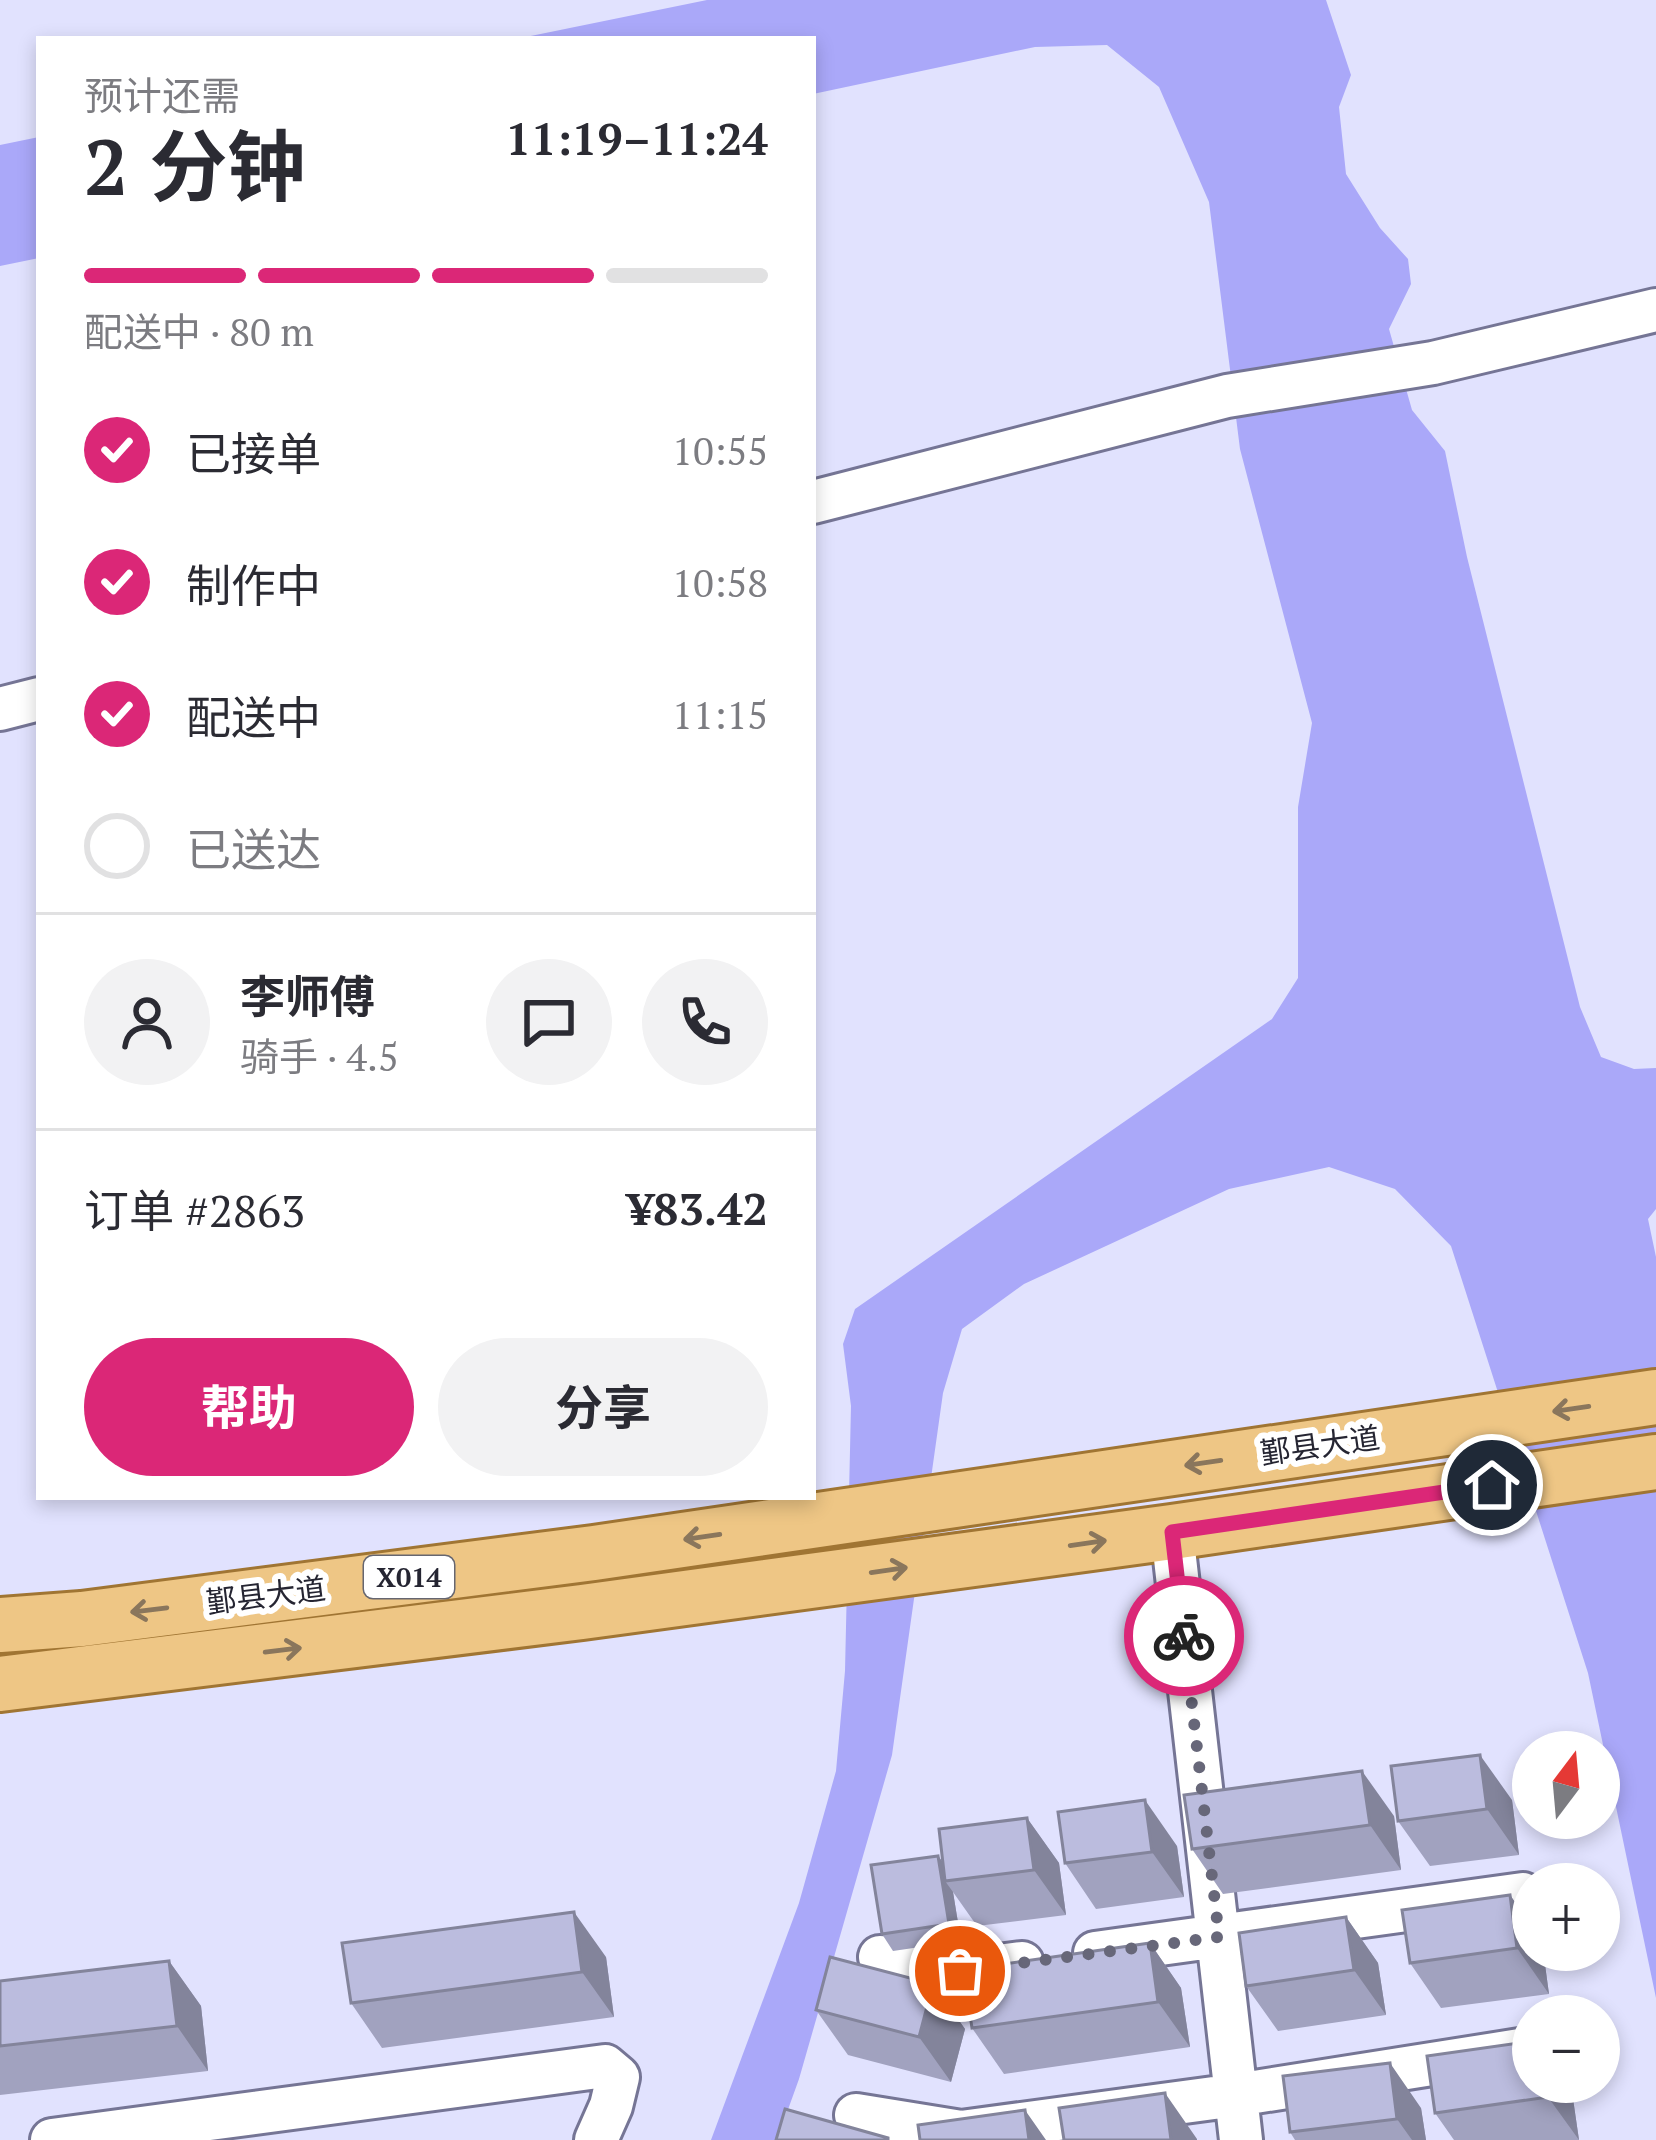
<!DOCTYPE html>
<html lang="zh">
<head>
<meta charset="utf-8">
<style>
  :root { --surface:#fff; --page:#f2f2f3; --text:#2b2b33; --muted:#7c7c81; --line:#e1e1e2; --accent:#db2777 }
  body { margin:0; font-family:"PT Serif","Noto Sans SC",serif; background:var(--page); color:var(--text); height:100vh; display:flex; flex-direction:column; font-size:45px; white-space:nowrap }
  * { box-sizing:border-box; margin:0 }
  p { font-size:39px; color:var(--muted) }
  .icon { flex:none; width:66px; height:66px; fill:none; stroke:currentColor; stroke-width:2; stroke-linecap:round; stroke-linejoin:round }
  .map { position:relative; flex:1; overflow:hidden }
  .details { position:absolute; left:36px; top:36px; width:780px; height:1464px; display:flex; flex-direction:column; background:var(--surface); border-radius:0px; box-shadow:0 6px 18px #0003 }
  .details>* { flex:none }
  .needle { width:78px; rotate:16deg }
  .tools { position:absolute; left:1512px; top:1731px; display:grid; gap:24px }
  .tools a { display:grid; place-items:center; width:108px; height:108px; border-radius:50%; background:var(--surface); box-shadow:0 6px 18px #0003; font-size:60px }
  .pin { position:absolute; display:grid; place-items:center; width:102px; height:102px; color:#fff; margin:-51px; border:6px solid #fff; border-radius:50%; box-shadow:0 3px 12px #0007 }
  .courier { position:absolute; display:grid; place-items:center; width:120px; height:120px; margin:-60px; border:9px solid #db2777; border-radius:50%; background:#fff; color:#222; box-shadow:0 3px 15px #0007 }
  .head em { font-style:normal; font-weight:700 }
  .head div { display:flex; flex-direction:column-reverse }
  .head { display:flex; align-items:center; justify-content:space-between; height:204px; padding:0 48px }
  h1 { font-size:78px; font-weight:700; line-height:90px }
  .bar { display:grid; grid-template-columns:repeat(4,1fr); gap:18px 12px; align-content:center; height:144px; padding:0 48px }
  .bar i { height:15px; border-radius:9px; background:var(--line) }
  .bar .current { background:var(--accent) }
  .bar p { grid-column:span 4 }
  .line { display:flex; align-items:center; gap:30px; padding:0 48px; border-top:3px solid var(--line) }
  .line div { flex:1 }
  .round { display:grid; place-items:center; flex:none; width:126px; height:126px; border-radius:63px; background:var(--page) }
  ol { padding:0 48px; list-style:none }
  li { display:flex; align-items:center; gap:36px; height:132px }
  li p { margin-inline-start:auto }
  li .icon { padding:12px; border-radius:50%; background:var(--accent); color:#fff; stroke-width:4 }
  li:last-child { color:var(--muted) }
  li i { width:66px; height:66px; border:6px solid var(--line); border-radius:50% }
  .cta { display:flex; gap:24px; margin-top:auto; padding:24px 48px }
  .cta a { flex:1; height:138px; border-radius:72px; background:var(--accent); color:#fff; font-size:48px; font-weight:700; line-height:138px; text-align:center }
  .cta a+a { background:var(--page); color:var(--text) }
  .map>svg:first-child { display:block }
  .water { fill:#aaa8f9 }
  .lines { fill:none; stroke-linecap:round; stroke-linejoin:round }
  .minor-casing { stroke:#757595; stroke-width:48 }
  .major-casing { stroke:#a07533; stroke-width:60 }
  .minor { stroke:#fff; stroke-width:42 }
  .major { stroke:#eec685; stroke-width:54 }
  .wall { fill:#a1a2bf }
  .shaded-wall { fill:#83849b }
  .building { fill:#bbbcde; stroke:#83849b; stroke-width:3 }
  .oneway { stroke:#8a765c }
  .done { stroke:#676779; stroke-width:12; stroke-dasharray:0 21.6 }
  .route { stroke:#db2777; stroke-width:15 }
  .labels { text-anchor:middle; dominant-baseline:central; stroke-width:12; stroke-linejoin:round; paint-order:stroke }
  .shield { fill:#fff; stroke:#666670; stroke-width:3 }
  .shield-label { font-size:27px; font-weight:bold; fill:#252532 }
  .street-label { font-size:30px; fill:#252532; stroke:#fff }
</style>
</head>
<body>
<div class="map">
<svg width="1656" height="2140" viewBox="0 0 1656 2140">
  <rect width="100%" height="100%" fill="#e1e2fe"/>
  <path class="water" d="M707 0H1326L1351 75 1339 107 1346 174 1380 228 1408 259 1411 284 1389 329 1412 410 1445 451 1467 557 1580 1007 1601 1057 1634 1069 1656 1068V1209L1648 1219 1656 1257V1998L1588 1673 1451 1246 1395 1189 1329 1167 1229 1189 1024 1284 962 1329 943 1393 892 1755 799 2079 777 2140H711L799 1903 836 1771 845 1671 851 1406 843 1344 855 1309 1272 1019 1298 978V807L1312 723 1240 449 1209 202 1159 87 1107 45 1035 47 813 94V39H516Z
    M39 137V258L0 266V145Z"/>
  <g class="lines">
    <g class="minor-casing">
      <path id="minor" d="M813 502 1227 396 1433 363 1656 310
        M0 709 39 699
        M1172 1532 1241 2140
        M1095 1953 1523 1894
        M880 1957 960 1971 1022 1963
        M856 2115 961 2132 1236 2095 1533 2048
        M52 2140 605 2066 618 2077 611 2106 596 2140"/>
    </g>
    <g class="major-casing">
      <path id="major" d="M0 1625 82 1619 594 1553 1656 1397
        M0 1684 582 1612 1172 1532 1656 1462"/>
    </g>
    <use href="#minor" class="minor"/>
    <use href="#major" class="major"/>
  </g>
  <path class="wall" d="M1512 1800 1519 1855 1430 1866 1398 1821Z
    M1394 1816 1401 1870 1223 1894 1192 1849Z
    M1027 1818 1059 1863 1066 1915 977 1926 953 1892 961 1941 893 1951 882 1934 938 1856 943 1862Z
    M1177 1846 1184 1897 1096 1909 1065 1863Z
    M1510 1895 1533 1928V1950H1543L1549 1994 1441 2008 1410 1963Z
    M1346 1917 1378 1963 1386 2015 1278 2031 1246 1986Z
    M1150 1943 1181 1988 1190 2047 1004 2074 972 2028Z
    M606 1957 614 2017 382 2048 351 2003Z
    M169 1961 201 2006 208 2071 0 2095V1981Z
    M933 1984 965 2029 951 2082 848 2055 816 2010Z
    M1533 2082H1569L1571 2085 1579 2140H1454L1435 2113Z
    M1421 2108 1426 2140H1295L1290 2132Z"/>
  <path class="shaded-wall" d="M1480 1755 1512 1800 1519 1855 1487 1809Z
    M1362 1771 1394 1816 1401 1870 1370 1825Z
    M1145 1800 1177 1846 1184 1897 1152 1852Z
    M1027 1818 1059 1863 1066 1915 1034 1870Z
    M938 1856 950 1872 945 1881 953 1892 961 1941 949 1924Z
    M1510 1895 1533 1928V1950H1543L1549 1994 1517 1948Z
    M574 1912 606 1957 614 2017 582 1972Z
    M1346 1917 1378 1963 1386 2015 1354 1970Z
    M1150 1943 1181 1988 1190 2047 1158 2002Z
    M169 1961 201 2006 208 2071 177 2026Z
    M933 1984 965 2029 951 2082 919 2037Z
    M1390 2063 1421 2108 1426 2140H1412L1397 2119Z
    M1546 2082H1569L1571 2085 1579 2140 1548 2097Z
    M1165 2093 1197 2139V2140H1171Z
    M1025 2110 1046 2140H1029Z"/>
  <path class="building" d="M1480 1755 1487 1809 1398 1821 1391 1766Z
    M1362 1771 1370 1825 1192 1849 1184 1795Z
    M1145 1800 1152 1852 1065 1863 1058 1812Z
    M1027 1818 1034 1870 945 1881 939 1829Z
    M938 1856 949 1924 882 1934 871 1865Z
    M1510 1895 1517 1948 1410 1963 1402 1910Z
    M574 1912 582 1972 351 2003 342 1943Z
    M1346 1917 1354 1970 1246 1986 1239 1933Z
    M1150 1943 1158 2002 972 2028 963 1970Z
    M830 1957 933 1984 919 2037 816 2010Z
    M169 1961 177 2026 0 2046V1981Z
    M1533 2041V2082H1546L1548 2097 1435 2113 1427 2056Z
    M1390 2063 1397 2119 1290 2132 1283 2076Z
    M1165 2093 1171 2140H1064L1059 2108Z
    M785 2109 888 2138V2140H776Z
    M1025 2110 1029 2140H920L918 2125Z"/>
  <defs><path id="oneway-shaft" d="M-6 0H5M1.5-3L5.5 0L1.5 3" fill="none" stroke-width="1.6" stroke-linecap="round" stroke-linejoin="round" transform="scale(3)"/></defs>
  <g class="oneway">
    <use href="#oneway-shaft" transform="translate(1571 1409) rotate(172)"/>
    <use href="#oneway-shaft" transform="translate(1203 1463) rotate(172)"/>
    <use href="#oneway-shaft" transform="translate(702 1537) rotate(172)"/>
    <use href="#oneway-shaft" transform="translate(1088 1543) rotate(-8)"/>
    <use href="#oneway-shaft" transform="translate(889 1570) rotate(-8)"/>
    <use href="#oneway-shaft" transform="translate(149 1610) rotate(173)"/>
    <use href="#oneway-shaft" transform="translate(283 1650) rotate(-7)"/>
  </g>
  <g class="lines">
    <path class="done" d="M960 1971 1219 1937 1184 1636"/>
    <path class="route" d="M1184 1636 1172 1532 1492 1485"/>
  </g>
  <g class="labels">
    <rect class="shield" x="364" y="1556" width="90" height="42" rx="9"/>
    <g class="shield-label">
      <text x="409" y="1577">X014</text>
    </g>
    <g class="street-label">
      <text transform="translate(1320 1445) rotate(-8)">鄞县大道</text>
      <text transform="translate(266 1595) rotate(-7)">鄞县大道</text>
    </g>
  </g>
</svg>
<div class="tools">
<a><svg class="needle" viewBox="-14 -14 28 28"><path d="M0-13l5 13h-10z" fill="#e53935"/><path d="M0 13l5-13h-10z" fill="#7c7c81"/></svg></a>
<a>+</a>
<a>−</a>
</div>
<div class="pin" style="left:960px;top:1971px;background:#ea580c"><svg class="icon" aria-label="bag" viewBox="0 0 24 24"><path d="M5 8h14l-1 12H6zM9 8a3 3 0 0 1 6 0"/></svg></div>
<div class="pin" style="left:1492px;top:1485px;background:#1f2937"><svg class="icon" aria-label="home" viewBox="0 0 24 24"><path d="M3 11l9-7 9 7M6 9v11h12V9"/></svg></div>
<div class="courier" style="left:1184px;top:1636px"><svg class="icon" aria-label="bike" viewBox="0 0 24 24"><circle cx="6" cy="16" r="4"/><circle cx="18" cy="16" r="4"/><path d="M6 16l4-8h5l3 8M10 8l3 8H6M13 5h3"/></svg></div>
<section class="details">
<div class="head"><div><h1>2 分钟</h1><p>预计还需</p></div><em>11:19–11:24</em></div>
<div class="bar"><i class="current"></i><i class="current"></i><i class="current"></i><i></i><p>配送中 · 80 m</p></div>
<ol>
<li><svg class="icon" aria-label="check" viewBox="0 0 24 24"><path d="M5 12l5 5 9-10"/></svg>已接单<p>10:55</p></li>
<li><svg class="icon" aria-label="check" viewBox="0 0 24 24"><path d="M5 12l5 5 9-10"/></svg>制作中<p>10:58</p></li>
<li><svg class="icon" aria-label="check" viewBox="0 0 24 24"><path d="M5 12l5 5 9-10"/></svg>配送中<p>11:15</p></li>
<li><i></i>已送达</li>
</ol>
<div class="line" style="height:216px"><a class="round"><svg class="icon" aria-label="person" viewBox="0 0 24 24"><circle cx="12" cy="8" r="4"/><path d="M4 21q1-7 8-7t8 7"/></svg></a><div><b>李师傅</b><p>骑手 · 4.5</p></div><a class="round"><svg class="icon" aria-label="chat" viewBox="0 0 24 24"><path d="M4 5h16v11H9l-5 4z"/></svg></a><a class="round"><svg class="icon" aria-label="phone" viewBox="0 0 24 24"><path d="M5 4h4l2 5-3 2q2 4 5 5l2-3 5 2v4C11 20 4 13 5 4z"/></svg></a></div>
<div class="line" style="height:156px"><div>订单 #2863</div><b>¥83.42</b></div>
<div class="cta"><a>帮助</a><a>分享</a></div>
</section>
</div>
</body>
</html>
